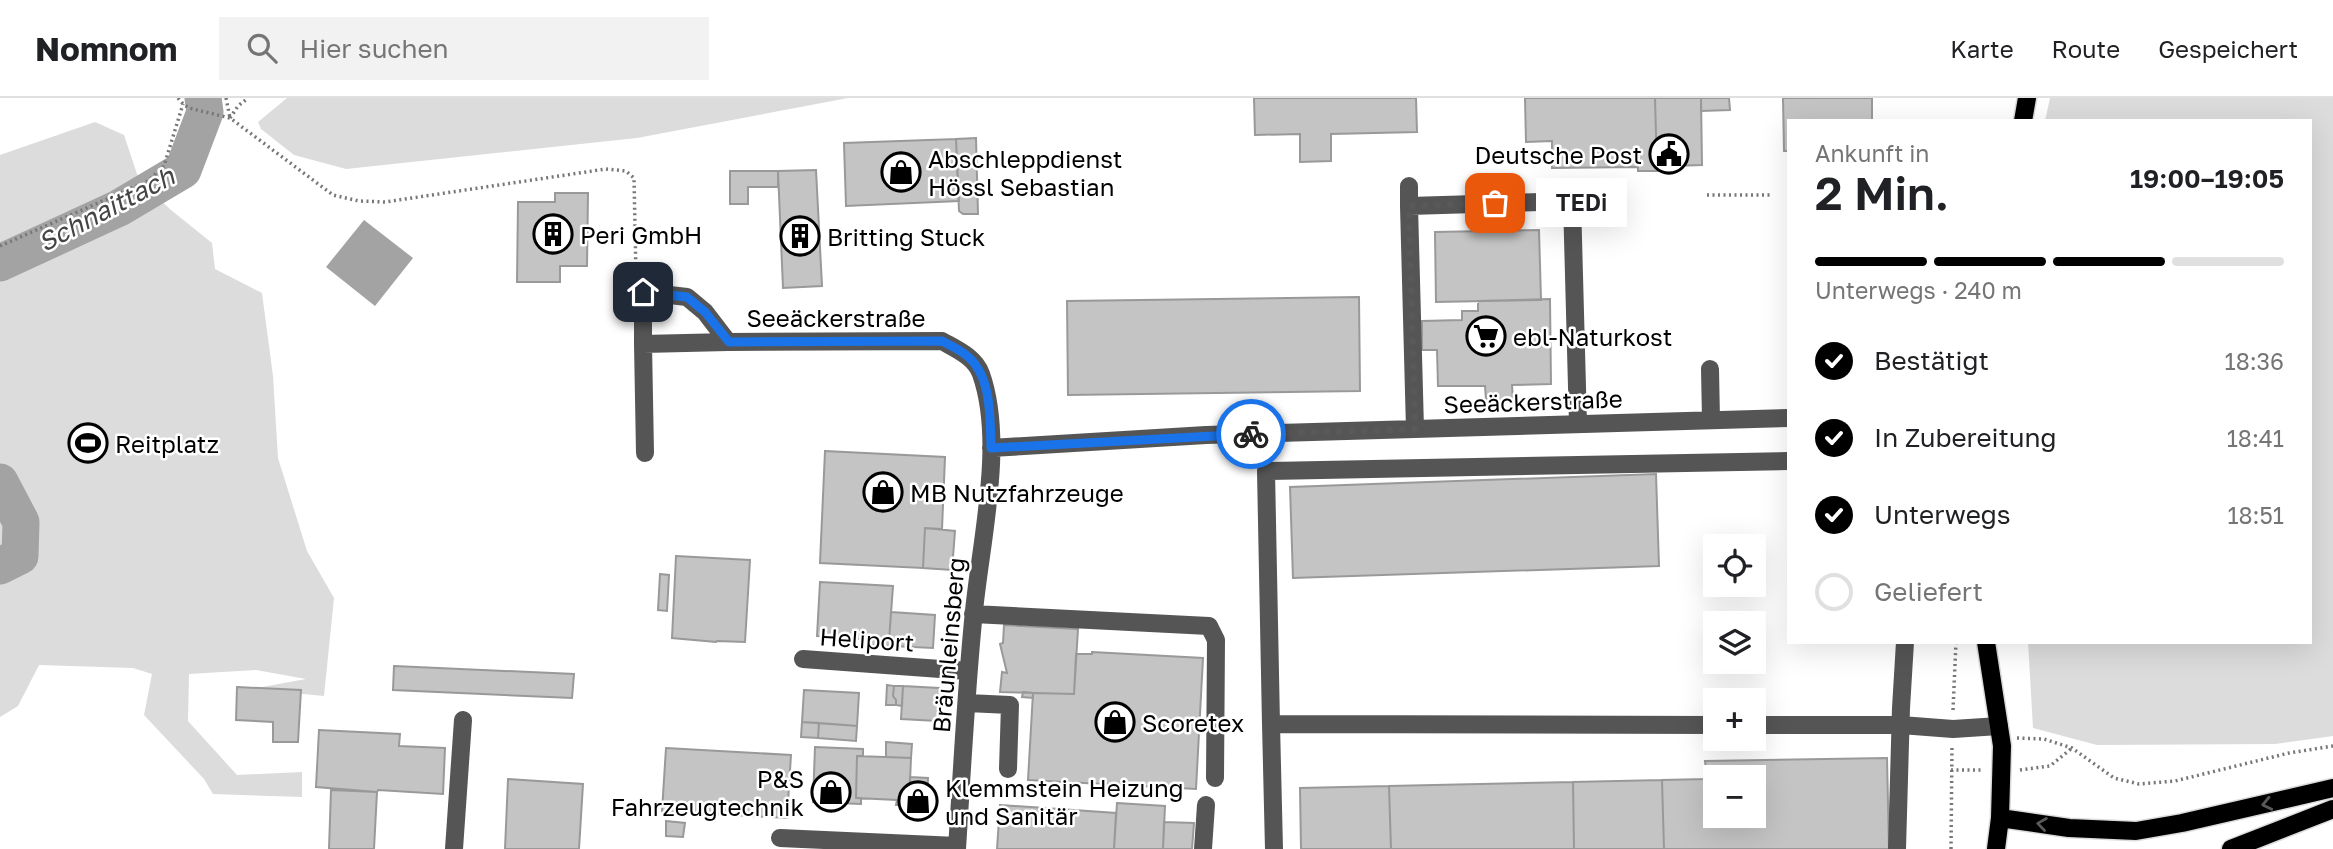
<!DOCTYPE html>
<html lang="de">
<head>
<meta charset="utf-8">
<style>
  :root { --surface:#fff; --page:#f2f2f2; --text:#202124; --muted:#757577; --line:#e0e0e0; --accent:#000 }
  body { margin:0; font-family:"Golos Text",sans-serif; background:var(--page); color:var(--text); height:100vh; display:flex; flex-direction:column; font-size:26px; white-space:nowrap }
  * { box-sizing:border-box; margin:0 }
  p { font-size:23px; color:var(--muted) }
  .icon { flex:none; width:38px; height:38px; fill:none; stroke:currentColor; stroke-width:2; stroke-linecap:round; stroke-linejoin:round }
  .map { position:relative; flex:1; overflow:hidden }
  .side { position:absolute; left:1787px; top:21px; width:525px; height:525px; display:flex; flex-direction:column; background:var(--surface); border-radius:0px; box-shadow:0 7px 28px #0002 }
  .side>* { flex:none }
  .controls { position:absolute; left:1703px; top:436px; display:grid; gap:14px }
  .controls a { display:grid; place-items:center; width:63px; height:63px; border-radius:0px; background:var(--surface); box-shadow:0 7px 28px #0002; font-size:35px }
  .pin { position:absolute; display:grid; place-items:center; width:60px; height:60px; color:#fff; margin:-30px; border-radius:14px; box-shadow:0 4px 10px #0006 }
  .courier { position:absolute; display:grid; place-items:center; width:70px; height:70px; margin:-35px; border:5px solid #1a73e8; border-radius:50%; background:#fff; color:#222; box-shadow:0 2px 9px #0007 }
  .bubble { position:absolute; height:49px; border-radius:0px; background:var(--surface); box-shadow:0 7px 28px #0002; font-size:23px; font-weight:600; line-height:49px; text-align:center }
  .headline em { font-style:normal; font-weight:600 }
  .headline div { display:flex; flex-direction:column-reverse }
  .headline { display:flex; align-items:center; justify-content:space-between; height:119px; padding:0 28px }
  h1 { font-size:46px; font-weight:600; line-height:52px }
  .bar { display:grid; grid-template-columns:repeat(4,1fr); gap:10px 7px; align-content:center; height:84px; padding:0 28px }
  .bar i { height:9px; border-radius:5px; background:var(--line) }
  .bar .active { background:var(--accent) }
  .bar p { grid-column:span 4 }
  ol { padding:0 28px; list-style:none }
  li { display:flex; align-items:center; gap:21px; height:77px }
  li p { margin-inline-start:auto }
  li .icon { padding:7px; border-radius:50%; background:var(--accent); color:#fff; stroke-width:4 }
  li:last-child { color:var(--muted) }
  li i { width:38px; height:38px; border:4px solid var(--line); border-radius:50% }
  header { display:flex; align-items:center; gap:42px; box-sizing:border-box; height:98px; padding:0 35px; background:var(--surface); border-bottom:2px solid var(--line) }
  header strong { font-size:33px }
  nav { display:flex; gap:38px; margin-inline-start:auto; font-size:24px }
  .search { width:490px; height:63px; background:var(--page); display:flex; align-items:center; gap:18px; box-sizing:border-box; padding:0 24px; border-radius:0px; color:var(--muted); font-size:26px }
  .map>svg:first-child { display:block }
  .green { fill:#dcdcdc }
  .water { fill:#a3a3a3 }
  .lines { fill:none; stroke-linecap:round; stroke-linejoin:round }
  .river { stroke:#a3a3a3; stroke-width:37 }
  .building { fill:#c4c4c4; stroke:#999; stroke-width:2; fill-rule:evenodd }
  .major-casing { stroke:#dbdbdb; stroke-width:21 }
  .path { stroke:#777; stroke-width:3.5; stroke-dasharray:2 3.5; stroke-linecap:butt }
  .minor { stroke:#555; stroke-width:18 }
  .major { stroke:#000; stroke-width:18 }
  .oneway { stroke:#595959 }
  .done { stroke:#595959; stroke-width:7; stroke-dasharray:0 12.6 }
  .route { stroke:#1a73e8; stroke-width:9 }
  .labels { text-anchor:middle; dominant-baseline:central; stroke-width:5; stroke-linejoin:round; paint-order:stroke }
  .poi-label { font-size:24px; fill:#000; stroke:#fff; text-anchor:start }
  .street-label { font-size:24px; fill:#000; stroke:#fff }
  .water-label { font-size:26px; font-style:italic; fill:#444; stroke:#fff }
</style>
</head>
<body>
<header>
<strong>Nomnom</strong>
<div class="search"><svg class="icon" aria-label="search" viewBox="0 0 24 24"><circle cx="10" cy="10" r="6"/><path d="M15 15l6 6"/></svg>Hier suchen</div>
<nav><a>Karte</a><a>Route</a><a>Gespeichert</a></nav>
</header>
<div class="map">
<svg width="2333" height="751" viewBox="0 0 2333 751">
  <rect width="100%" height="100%" fill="#fff"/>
  <path class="green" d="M287 0H848L637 40 346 71 294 57 261 31 258 24Z
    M2050 0H2333V638L2275 646 2097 647 2033 630 2028 544H2310V23H2045Z
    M95 24 124 37 139 82 171 112 212 145 215 171 262 195 273 278 278 360 307 453 334 500 324 598 251 591 306 581 256 572 189 576 188 623 237 677 302 674V699L213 696 204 681 144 617 152 576 133 570 39 567 18 608 0 619V57Z"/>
  <path class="water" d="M364 122 413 160 375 208 326 169Z"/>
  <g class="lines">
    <path class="river" d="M0 165 119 110 183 72 205 14 203 0
      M0 384 21 424 20 458 0 468"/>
  </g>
  <path class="building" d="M1254 0H1416L1417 34 1331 36V63L1300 64V36L1255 37Z
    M1525 0H1655L1657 73H1638V69L1552 70V43L1526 44Z
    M1655 0H1701L1702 67 1671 68 1672 72 1657 73Z
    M1701 0H1729L1730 12 1701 13Z
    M1783 0H1872V23H1788V53H1784Z
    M976 40 978 116H963L959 113 956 41Z
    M956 41 959 103 846 108 844 45Z
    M816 72 822 188 783 190 778 73Z
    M730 73H778V89H748V106H730Z
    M555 95H588L587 168H560V184H517L518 104H555Z
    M1539 132 1541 202 1436 204 1435 134Z
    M1359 199 1360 293 1068 297 1067 203Z
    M1550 201 1551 286 1512 287 1513 302H1486L1485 288H1438L1437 252H1422V223L1462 222V213H1478V203Z
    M825 353 945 359 942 431 925 430 923 470 820 465Z
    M1656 376 1659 468 1293 480 1290 389Z
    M925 430 955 433 952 472 923 470Z
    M676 458 750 462 745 544 717 543 716 544 672 540Z
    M660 476 669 477 667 513 658 512Z
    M820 484 893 488 889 543 817 538Z
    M891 514 935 517 933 550 871 547V542L889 543Z
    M1004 527 1078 531 1074 596 1000 594 1002 574 1007 575 1000 546 1003 545Z
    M1092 554 1203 560 1196 691 1028 682 1033 595 1074 596 1076 556H1092Z
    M394 568 574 576 572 600 393 592Z
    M887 587 894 588 893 598 896 602V607H886Z
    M894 588H903L902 608 896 607V602L893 598Z
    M903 588 939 590 937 623 901 621Z
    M237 589 301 592 298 644H273V624L236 622Z
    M804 592 859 595 857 628 802 624Z
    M1023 594 1033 595V600L1022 599Z
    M802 624 819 625 818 640 801 639Z
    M819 625 857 628 856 643 818 640Z
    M319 632 400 636 399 648 445 650 443 696 378 692 377 694 316 689Z
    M886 644 912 646 911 660 886 659Z
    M815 649 863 651V658H857L856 700H861V706L813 704Z
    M666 650 791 657 787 720 662 713Z
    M857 658 911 660 909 707H896L897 702 856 700Z
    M1887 660 1889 751H1664L1662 682 1707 681 1705 663ZM1715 679H1754V718H1715Z
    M910 679 928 680 927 708 909 707Z
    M508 681 583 686 579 751H505Z
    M1662 682 1664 751H1574L1573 684Z
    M1573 684 1574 751H1391L1389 688Z
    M1389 688 1391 751H1301L1300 690Z
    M331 692 377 694 374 751H329Z
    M1117 705 1165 708 1163 751H1114Z
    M1000 707 1116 715 1114 751H997Z
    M666 723 685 725 683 739 666 738Z
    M1164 724 1194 725 1192 751H1163Z"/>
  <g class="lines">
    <g class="major-casing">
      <path id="major" d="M2023 23 2027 0
        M1986 544 2002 648 2000 720 1996 751
        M2000 720 2069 730 2136 733 2182 725 2333 690
        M2231 751 2333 711"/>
    </g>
    <path class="path" d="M178 0 183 6 189 10 230 20 333 97 359 103 385 104 606 71 626 73 634 80 636 178
      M226 0 230 20
      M230 20 238 8 248 0
      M1707 97H1771
      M0 148 148 83 164 68 183 6
      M1953 612 1956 544
      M2017 640 2044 641 2072 650 2114 680 2139 686 2175 683 2289 655 2333 648
      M1951 672H1984
      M2020 672 2050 668 2072 650
      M1951 751 1952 648"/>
    <path class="minor" d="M1409 108V88
      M643 194 687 199 705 214 728 244 643 246Z
      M728 244 942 243C956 251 975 259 981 276 1005 344 981 442 974 513 966 592 962 672 957 751
      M643 246 645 355
      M1710 271 1711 322
      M1415 331 1409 108 1572 103 1578 326
      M991 350 1206 337 1788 320
      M973 516 1209 528 1216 542 1215 680
      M803 561 968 573
      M967 605 1010 607 1008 671
      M1271 626 1266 373 1788 363
      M1754 627H1901L1953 631 1999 628
      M780 740 957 748
      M454 751 463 622
      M1203 751 1206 707
      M1274 751 1271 626 1715 627
      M1897 751 1901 610 1905 544"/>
    <use href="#major" class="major"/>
  </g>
  <defs><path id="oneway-chevron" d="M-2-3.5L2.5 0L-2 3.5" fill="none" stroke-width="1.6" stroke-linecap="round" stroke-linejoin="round" transform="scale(1.75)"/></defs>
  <g class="oneway">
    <use href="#oneway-chevron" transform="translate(2267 706) rotate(167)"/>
    <use href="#oneway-chevron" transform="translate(2042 726) rotate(-172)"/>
  </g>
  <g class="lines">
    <path class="done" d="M1251 336 1415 331 1409 108 1495 105"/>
    <path class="route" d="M643 194 687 199 705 214 729 244 942 243C949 247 959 251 966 257 992 277 990 320 991 350L1251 336"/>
  </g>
  <defs>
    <g id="civic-ring" transform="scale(2.0125)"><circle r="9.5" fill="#fff" stroke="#000" stroke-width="1.5"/><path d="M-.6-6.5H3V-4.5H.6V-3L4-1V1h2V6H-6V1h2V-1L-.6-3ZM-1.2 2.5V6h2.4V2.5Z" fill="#000"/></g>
    <g id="shop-ring" transform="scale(2.0125)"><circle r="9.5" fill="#fff" stroke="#000" stroke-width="1.5"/><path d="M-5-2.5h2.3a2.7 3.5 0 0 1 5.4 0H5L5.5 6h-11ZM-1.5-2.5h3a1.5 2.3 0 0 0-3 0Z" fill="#000"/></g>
    <g id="building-ring" transform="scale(2.0125)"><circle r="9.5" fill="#fff" stroke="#000" stroke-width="1.5"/><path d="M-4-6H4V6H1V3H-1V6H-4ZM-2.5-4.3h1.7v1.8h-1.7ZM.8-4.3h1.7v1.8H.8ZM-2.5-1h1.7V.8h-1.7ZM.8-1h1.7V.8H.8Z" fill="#000"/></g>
    <g id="supermarket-ring" transform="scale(2.0125)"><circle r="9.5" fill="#fff" stroke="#000" stroke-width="1.5"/><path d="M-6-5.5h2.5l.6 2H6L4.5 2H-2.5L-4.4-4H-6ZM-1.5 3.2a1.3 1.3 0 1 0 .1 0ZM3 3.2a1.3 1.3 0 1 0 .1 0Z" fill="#000"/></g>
    <g id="stadium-ring" transform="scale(2.0125)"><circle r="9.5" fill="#fff" stroke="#000" stroke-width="1.5"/><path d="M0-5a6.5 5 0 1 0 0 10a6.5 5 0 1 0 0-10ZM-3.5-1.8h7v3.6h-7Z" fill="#000"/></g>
  </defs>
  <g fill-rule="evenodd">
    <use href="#civic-ring" x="1669" y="56"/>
    <use href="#shop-ring" x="901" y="74"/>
    <use href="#building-ring" x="553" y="136"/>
    <use href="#building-ring" x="800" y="138"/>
    <use href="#supermarket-ring" x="1486" y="238"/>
    <use href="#stadium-ring" x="88" y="345"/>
    <use href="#shop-ring" x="883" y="394"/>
    <use href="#shop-ring" x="1115" y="624"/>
    <use href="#shop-ring" x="831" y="694"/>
    <use href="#shop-ring" x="918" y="703"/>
  </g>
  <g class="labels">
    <g class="poi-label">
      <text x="1642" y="56" text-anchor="end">Deutsche Post</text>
      <text x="928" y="60">Abschleppdienst<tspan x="928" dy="28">Hössl Sebastian</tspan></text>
      <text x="580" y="136">Peri GmbH</text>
      <text x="827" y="138">Britting Stuck</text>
      <text x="1513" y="238">ebl-Naturkost</text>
      <text x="115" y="345">Reitplatz</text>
      <text x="910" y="394">MB Nutzfahrzeuge</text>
      <text x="1142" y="624">Scoretex</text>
      <text x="804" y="680" text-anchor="end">P&amp;S<tspan x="804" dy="28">Fahrzeugtechnik</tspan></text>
      <text x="945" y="689">Klemmstein Heizung<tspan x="945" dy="28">und Sanitär</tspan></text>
    </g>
    <g class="street-label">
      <text x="836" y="219">Seeäckerstraße</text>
      <text transform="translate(1533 303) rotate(-2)">Seeäckerstraße</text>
      <text transform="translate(867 541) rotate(4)">Heliport</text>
      <text transform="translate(948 547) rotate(-85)">Bräunleinsberg</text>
    </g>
    <g class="water-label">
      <text transform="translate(106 111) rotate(-28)">Schnaittach</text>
    </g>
  </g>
</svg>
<div class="controls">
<a><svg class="icon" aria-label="locate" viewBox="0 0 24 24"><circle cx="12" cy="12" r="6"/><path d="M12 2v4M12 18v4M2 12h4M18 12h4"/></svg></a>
<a><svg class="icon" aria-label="layers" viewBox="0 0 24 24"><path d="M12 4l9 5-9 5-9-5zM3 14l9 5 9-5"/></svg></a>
<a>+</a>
<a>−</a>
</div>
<div class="pin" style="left:1495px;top:105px;background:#ea580c"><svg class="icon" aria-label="bag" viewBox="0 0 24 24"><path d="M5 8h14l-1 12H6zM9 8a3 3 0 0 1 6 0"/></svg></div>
<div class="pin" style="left:643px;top:194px;background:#1f2937"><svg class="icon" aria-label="home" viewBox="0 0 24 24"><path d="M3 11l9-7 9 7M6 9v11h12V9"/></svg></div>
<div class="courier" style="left:1251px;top:336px"><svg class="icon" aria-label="bike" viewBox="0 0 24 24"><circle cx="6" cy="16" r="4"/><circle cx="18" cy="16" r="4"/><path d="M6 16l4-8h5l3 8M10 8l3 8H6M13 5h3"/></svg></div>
<div class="bubble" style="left:1536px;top:80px;width:91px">TEDi</div>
<section class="side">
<div class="headline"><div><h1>2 Min.</h1><p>Ankunft in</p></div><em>19:00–19:05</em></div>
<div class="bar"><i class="active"></i><i class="active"></i><i class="active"></i><i></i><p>Unterwegs · 240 m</p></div>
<ol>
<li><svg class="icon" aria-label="check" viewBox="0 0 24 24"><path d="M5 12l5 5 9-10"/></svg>Bestätigt<p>18:36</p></li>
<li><svg class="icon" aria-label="check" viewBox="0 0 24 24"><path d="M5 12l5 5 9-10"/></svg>In Zubereitung<p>18:41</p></li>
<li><svg class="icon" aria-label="check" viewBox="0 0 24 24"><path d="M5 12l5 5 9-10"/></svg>Unterwegs<p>18:51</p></li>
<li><i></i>Geliefert</li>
</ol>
</section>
</div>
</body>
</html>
